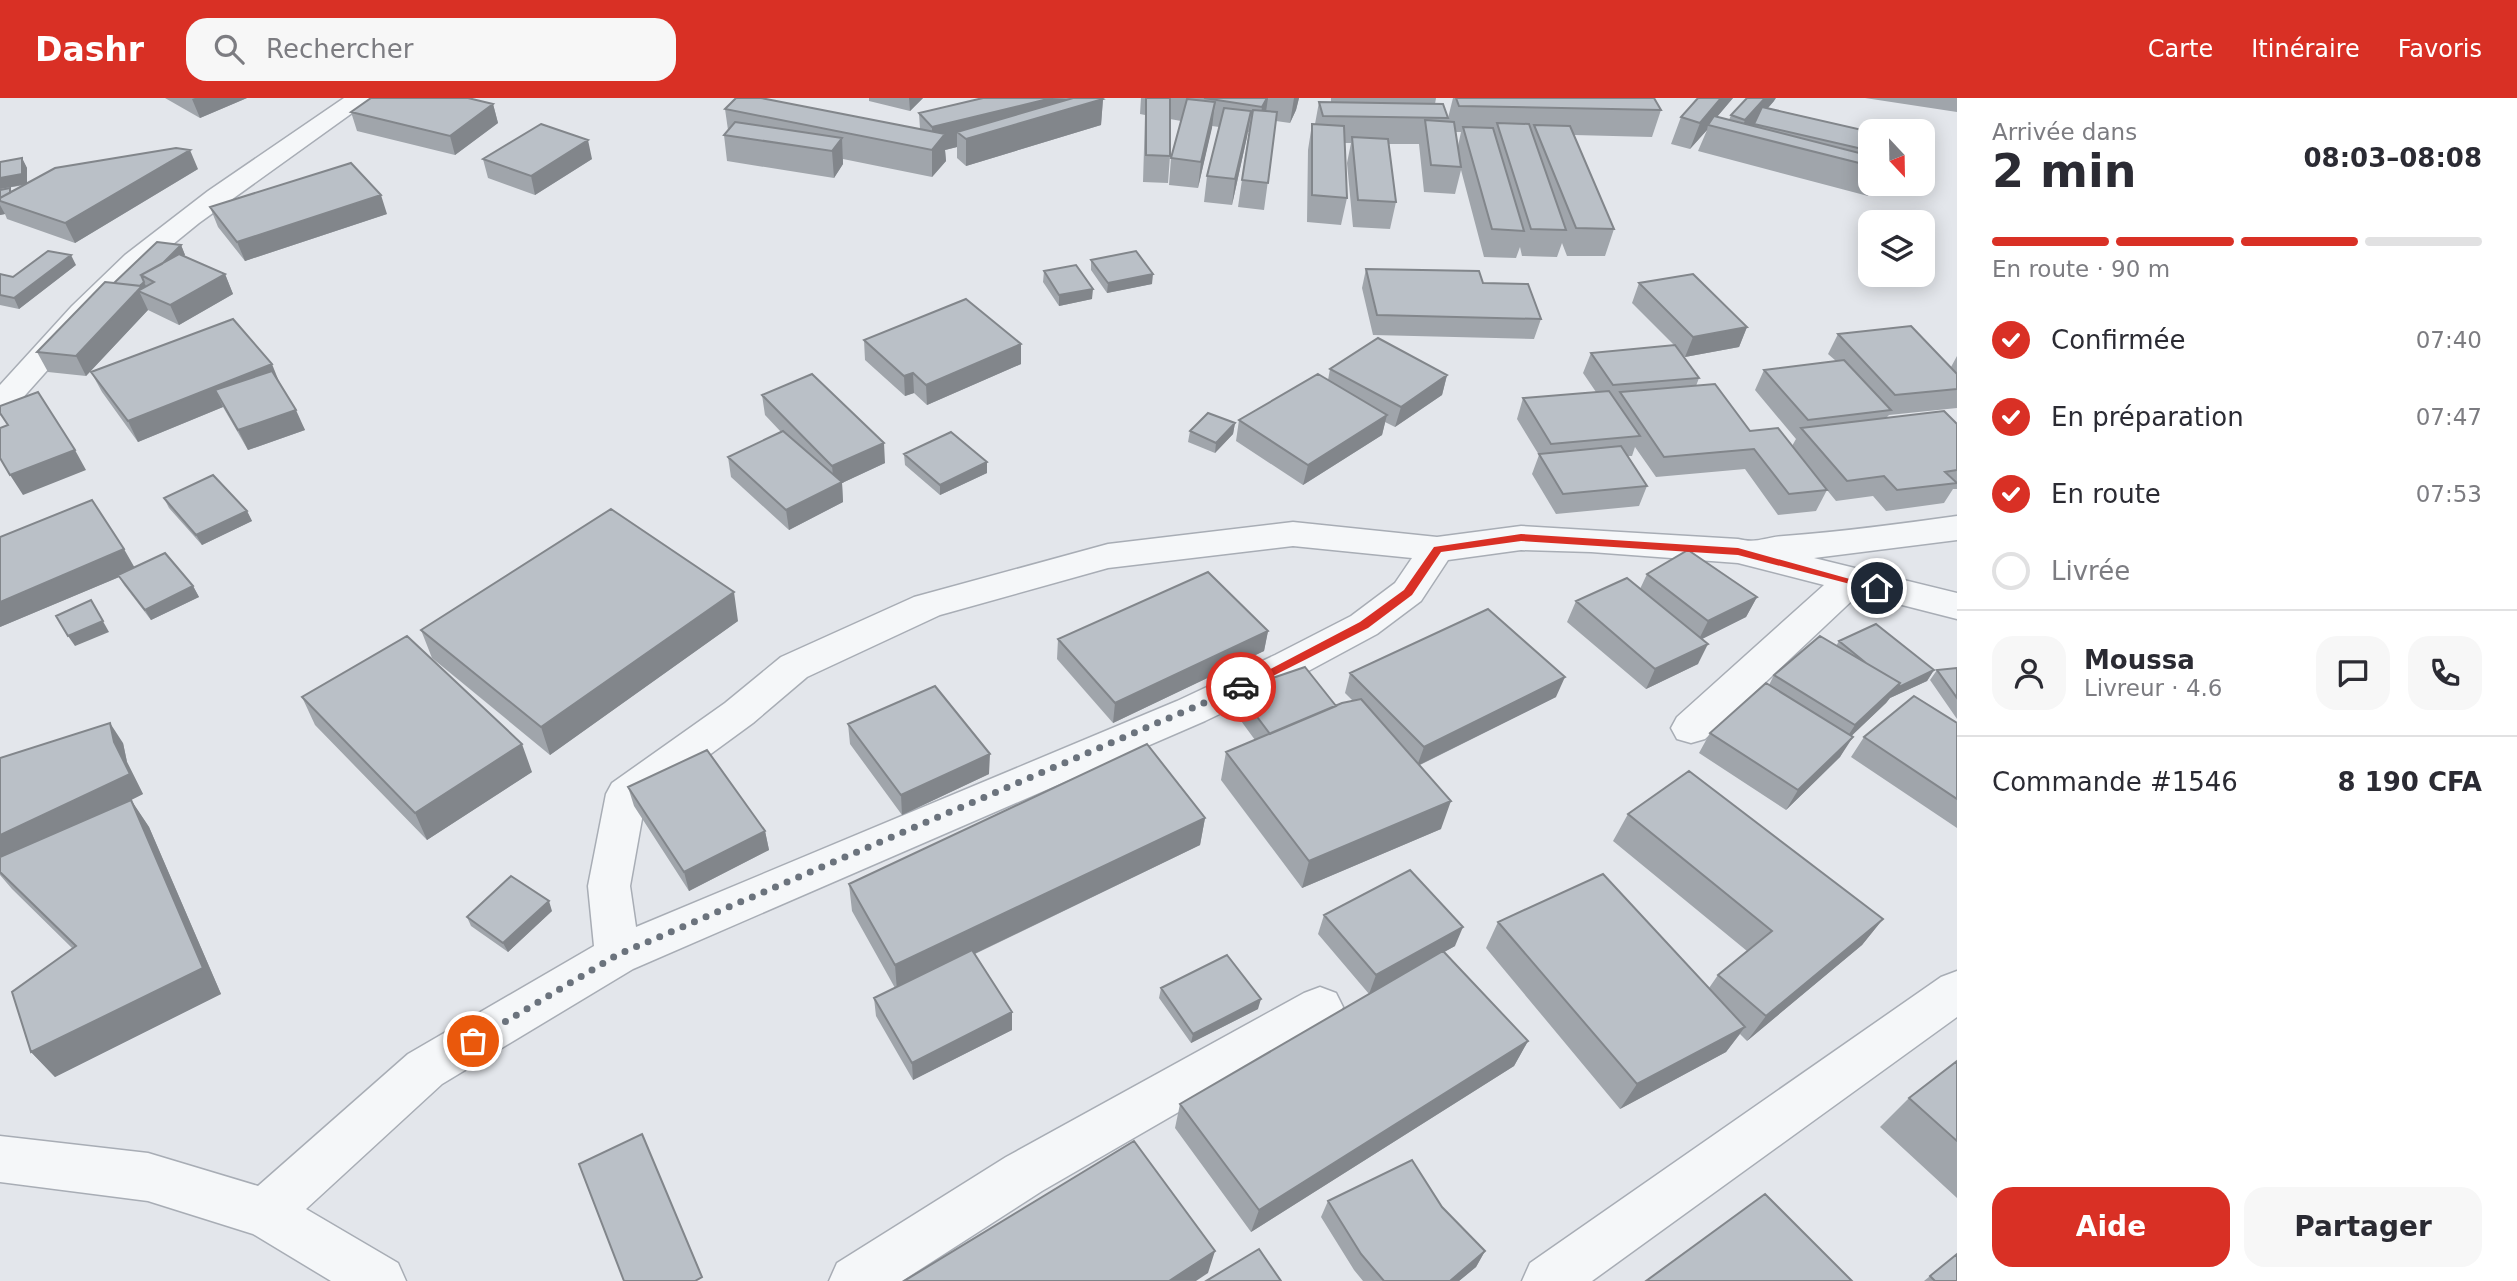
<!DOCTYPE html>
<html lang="fr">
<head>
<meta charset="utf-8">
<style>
  :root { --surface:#fff; --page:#f7f7f7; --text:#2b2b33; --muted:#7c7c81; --line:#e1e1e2; --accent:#d93025 }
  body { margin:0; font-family:"DejaVu Sans",sans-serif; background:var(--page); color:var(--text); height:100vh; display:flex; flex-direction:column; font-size:26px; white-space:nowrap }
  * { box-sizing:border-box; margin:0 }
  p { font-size:23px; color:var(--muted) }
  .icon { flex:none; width:38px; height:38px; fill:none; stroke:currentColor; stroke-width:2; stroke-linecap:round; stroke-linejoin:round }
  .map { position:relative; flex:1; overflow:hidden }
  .drawer { display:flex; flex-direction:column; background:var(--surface); width:560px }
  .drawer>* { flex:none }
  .needle { width:46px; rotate:158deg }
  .buttons { position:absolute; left:1858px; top:21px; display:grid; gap:14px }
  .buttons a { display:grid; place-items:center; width:77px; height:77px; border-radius:14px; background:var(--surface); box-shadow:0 4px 18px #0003; font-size:35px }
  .pin { position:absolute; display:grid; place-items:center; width:60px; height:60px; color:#fff; margin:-30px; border:4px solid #fff; border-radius:50%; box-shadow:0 2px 7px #0007 }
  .courier { position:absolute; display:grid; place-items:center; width:70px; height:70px; margin:-35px; border:5px solid #d93025; border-radius:50%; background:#fff; color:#222; box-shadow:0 2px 9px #0007 }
  .head em { font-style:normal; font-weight:600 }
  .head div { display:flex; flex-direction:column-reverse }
  .head { display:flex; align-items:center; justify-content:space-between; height:119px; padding:0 35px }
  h1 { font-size:46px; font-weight:600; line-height:52px }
  .bar { display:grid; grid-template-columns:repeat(4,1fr); gap:10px 7px; align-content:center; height:84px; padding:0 35px }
  .bar i { height:9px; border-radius:5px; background:var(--line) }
  .bar .on { background:var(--accent) }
  .bar p { grid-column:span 4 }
  .line { display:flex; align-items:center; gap:18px; padding:0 35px; border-top:2px solid var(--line) }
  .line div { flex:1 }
  .round { display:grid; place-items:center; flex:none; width:74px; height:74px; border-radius:21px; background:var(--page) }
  ol { padding:0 35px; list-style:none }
  li { display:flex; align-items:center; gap:21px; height:77px }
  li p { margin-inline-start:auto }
  li .icon { padding:7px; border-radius:50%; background:var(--accent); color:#fff; stroke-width:4 }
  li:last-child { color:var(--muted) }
  li i { width:38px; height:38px; border:4px solid var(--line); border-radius:50% }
  .action { display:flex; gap:14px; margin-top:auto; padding:14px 35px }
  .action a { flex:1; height:80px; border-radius:21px; background:var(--accent); color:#fff; font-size:28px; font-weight:600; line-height:80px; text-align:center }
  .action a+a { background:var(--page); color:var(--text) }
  header { display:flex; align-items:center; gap:42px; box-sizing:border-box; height:98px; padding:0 35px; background:var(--accent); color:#fff }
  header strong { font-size:33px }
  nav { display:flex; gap:38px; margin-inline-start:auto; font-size:24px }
  .search { width:490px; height:63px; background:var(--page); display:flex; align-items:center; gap:18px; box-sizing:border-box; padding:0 24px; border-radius:21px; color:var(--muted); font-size:26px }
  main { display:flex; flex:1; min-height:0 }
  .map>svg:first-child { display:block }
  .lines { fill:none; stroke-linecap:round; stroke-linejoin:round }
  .minor-casing { stroke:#a8adb5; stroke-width:3 }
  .tertiary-casing { stroke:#a8adb5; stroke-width:3 }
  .minor { fill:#f5f7f9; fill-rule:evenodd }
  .tertiary { fill:#f5f7f9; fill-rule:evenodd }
  .wall { fill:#a0a5ab; fill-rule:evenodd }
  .shaded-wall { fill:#82868b }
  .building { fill:#bac0c7; stroke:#82868b; stroke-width:2 }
  .route { fill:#d93025 }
  .done { stroke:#6b737d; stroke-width:7; stroke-dasharray:0 12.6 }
</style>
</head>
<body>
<header>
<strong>Dashr</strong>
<div class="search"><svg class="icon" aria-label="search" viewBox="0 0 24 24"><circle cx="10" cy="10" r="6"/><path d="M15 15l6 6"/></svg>Rechercher</div>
<nav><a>Carte</a><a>Itinéraire</a><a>Favoris</a></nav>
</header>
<main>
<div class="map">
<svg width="1957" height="1183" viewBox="0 0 1957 1183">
  <rect width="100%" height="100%" fill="#e3e6eb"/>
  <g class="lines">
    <g class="minor-casing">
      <path id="minor" d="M1957 418V442L1814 460 1957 495V521L1859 496 1705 641 1691 645 1677 641 1671 630 1677 619 1824 487 1738 465 1591 454 1521 452 1448 462 1421 503 1377 536 1301 577 1205 623 633 871 442 986 306 1111 398 1165 406 1183H331L253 1136 148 1103 0 1084V1038L148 1055 258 1088 408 956 594 848 588 788 606 696 612 685 725 605 781 559 914 499 1108 446 1293 424 1437 439 1521 428 1738 441C1757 446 1765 439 1784 438 1842 434 1899 426 1957 418ZM1293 448 1412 460 1395 485 1351 518 1275 557 1177 603 636 829 630 788 645 704 753 625 807 579 940 517 1108 470Z
        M1957 873V919L1592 1183H1522L1530 1165 1941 879Z
        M1320 889 1336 895 1343 909 1336 923 1042 1093 902 1183H829L837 1165 1006 1059 1304 895Z"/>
    </g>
    <g class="tertiary-casing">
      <path id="tertiary" d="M344 0H373L199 125 145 169 93 221 11 313 0 316V287L72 208 125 157 208 93Z"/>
    </g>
    <use href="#minor" class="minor"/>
    <use href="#tertiary" class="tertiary"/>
  </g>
  <path class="wall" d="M165 0H247L200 20Z
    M869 0H923L910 13 869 3Z
    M1141 0H1299L1296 12 1290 25 1276 23 1264 112 1238 109 1249 34H1248L1232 107 1204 104 1207 78 1219 29 1212 28 1198 90 1169 87 1171 60 1181 23 1170 21V58L1168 85 1143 84 1145 17 1140 16Z
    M1331 0H1436L1435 6 1448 20 1453 0H1654L1661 12 1652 39 1574 37 1614 131 1605 158H1567L1562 145 1557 159 1522 158 1520 149 1516 160 1484 159 1461 72 1455 96 1424 94 1419 46H1389L1396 104 1390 131 1353 129 1347 65 1351 45H1345L1347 100 1341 127 1307 124 1308 52 1312 26H1315L1319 4H1331ZM1456 34H1461L1458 48Z
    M1698 0H1733L1717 19 1729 22 1731 17 1774 3 1768 10 1871 34V86H1873L1868 98 1698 53 1707 32 1690 51 1671 46 1681 19Z
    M1865 0H1957V14Z
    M1103 1 1101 27 966 68 957 60V49L945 52 946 63 932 79 843 61V66L834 80 727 63 724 37 728 32 725 11 920 31 919 15Z
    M493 6 498 25 455 57 357 33 351 14Z
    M22 60 27 70V86L198 71 75 145 7 121 5 116 0 117V92L10 90 12 94 25 87 0 91Z
    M483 61H592L535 97 488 80Z
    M210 109 387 116 245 163 218 129Z
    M181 147 185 157 184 158 225 176 233 196 179 227 148 212 86 278 48 274 37 254 114 185Z
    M1091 162 1152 186 1107 195 1091 172Z
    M76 167 19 211 0 207V176L13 179Z
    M1366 171 1483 185 1541 221 1534 241 1373 237 1362 190Z
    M1044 173 1092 201 1059 208 1043 184Z
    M1639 185 1747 229 1739 249 1685 259 1680 254 1699 280 1696 288 1750 333 1792 348 1796 341 1755 292 1764 272 1836 263 1828 256 1838 236 1951 269 1957 258V310L1889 317 1887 319 1957 326V391H1953L1944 405 1886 413 1873 398 1836 403 1827 392 1816 413 1778 417 1745 371 1656 379 1635 349 1632 358H1628L1647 388 1639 408 1556 416 1532 376 1539 357 1517 321 1523 300 1596 294 1583 275 1591 255 1674 247 1632 205Z
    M864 242 1021 266 927 307 914 295 905 298 865 262Z
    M1330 271 1447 277 1442 297 1395 329 1385 324 1382 337 1303 387 1236 343 1239 322 1328 282Z
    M91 274 279 284 305 332 248 352 223 309 138 344 102 294Z
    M762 297 885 365 842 385 843 404 789 432 731 379 728 359 781 334 765 317Z
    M1235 325 1233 336 1215 355 1188 344 1190 333Z
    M904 356 987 375 940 397 905 367Z
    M164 400 247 413 252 423 202 447 169 410Z
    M0 439 134 469 193 488 199 499 151 522 124 487 119 479 0 529Z
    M1647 476 1757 499 1746 519 1702 541 1698 566 1646 591 1567 524 1576 503 1640 491Z
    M738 523 550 657 432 560 421 532Z
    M1268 533 1264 553 1113 625 1057 561 1058 541Z
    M1839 543 1934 572 1927 583 1890 600 1886 605 1851 638 1840 659 1786 712 1699 655 1710 635 1769 587 1774 577 1836 548Z
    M1957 570V621L1930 582 1937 572Z
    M1350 575 1556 599 1420 667 1441 731 1302 790 1221 682 1226 654 1255 642 1233 612 1237 592 1336 608 1353 603 1345 595Z
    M302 599 532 674 427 742 315 627Z
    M1957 625V730L1851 659 1864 639Z
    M848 626 989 676 902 717 850 646Z
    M123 645 127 664 143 696 131 702 149 729 221 896 55 979 31 954 72 850 12 791 0 777V660Z
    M628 689 765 733 769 752 689 793 634 708Z
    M1628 716 1883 821 1862 847 1747 943 1740 936 1726 954 1620 1011 1486 850 1498 824 1709 890 1718 877 1747 853 1613 743Z
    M1205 720 1200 747 975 856 1012 914V932L913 982 876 918 874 900 895 890 852 813 849 786Z
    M552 813 508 854 471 828 467 819Z
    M1324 817 1455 848 1444 854 1528 943 1514 968 1251 1134 1175 1030 1180 1006 1369 896 1318 836Z
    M1161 890 1258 911 1191 945 1159 900Z
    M1957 963V1100L1880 1029 1909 1000Z
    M1328 1103 1442 1109 1485 1153 1476 1169 1459 1183H1363L1354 1172 1321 1119Z
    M1957 1156V1183H1924Z"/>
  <path class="shaded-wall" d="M195 0H247L200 20 192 1Z
    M909 0H923L910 13Z
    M1052 0 1103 1 1101 27 966 68V41L957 34V49L945 52 946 63 932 79V29Z
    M1267 0H1268L1265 21 1258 36 1262 9Z
    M1294 0H1299L1296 12 1290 25Z
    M1721 0H1733L1710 27H1708L1707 32 1690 51 1700 25Z
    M1765 0H1776L1774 3 1745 36 1740 35 1745 22Z
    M1215 4 1212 30 1198 90 1201 64Z
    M493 6 498 25 455 57 450 38Z
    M1251 13 1247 39 1232 107 1235 81Z
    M842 40 843 66 834 80 832 53Z
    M588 42 592 61 535 97 531 78Z
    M190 52 198 71 75 145 65 125Z
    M22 60 27 70V86L0 91V80Z
    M381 97 387 116 245 163 237 144Z
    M0 107 5 116 0 117Z
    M181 147 185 157 155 187 154 184 147 180Z
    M71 157 76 167 19 211 14 200Z
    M225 176 233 196 179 227 170 207Z
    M1153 176 1152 186 1107 195 1108 185Z
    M144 184 149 194 139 193 148 212 86 278 76 258Z
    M1093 191 1092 201 1059 208V197Z
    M1747 229 1739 249 1685 259 1693 239Z
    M1021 246V266L927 307 926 287Z
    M272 266 280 286 215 292 223 309 138 344 128 323Z
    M913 275 914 295 905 298 904 278Z
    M1447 277 1442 297 1395 329 1401 309Z
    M296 312 305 332 248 352 238 332Z
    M1387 317 1382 337 1303 387 1308 367Z
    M1235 325 1233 336 1215 355 1216 345Z
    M884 345 885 365 842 385 843 404 789 432 786 412 834 388 832 368Z
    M75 352 86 372 23 397 10 377Z
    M987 364V375L940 397V387Z
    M247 413 252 423 202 447 196 437Z
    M124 451 136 472 0 529V504Z
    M193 488 199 499 151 522 145 512Z
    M734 494 738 523 550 657 541 629Z
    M1757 499 1746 519 1698 543 1708 523Z
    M91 502 109 534 75 548 68 538Z
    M1268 533 1264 553 1113 625 1115 605Z
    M1708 546 1698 566 1646 591 1655 571Z
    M1934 572 1927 583 1890 600 1886 605 1842 647 1855 627 1900 585Z
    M1565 579 1556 599 1417 668 1424 649Z
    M110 625 123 645 127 664 143 696 131 702 149 729 221 896 55 979 31 954 203 870 0 764V737L114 644Z
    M1853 639 1840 659 1786 712 1798 692Z
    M522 646 532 674 427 742 415 715Z
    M990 656 989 676 902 717 901 697Z
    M1451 703 1441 731 1302 790 1309 763Z
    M1205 720 1200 747 897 893 895 867Z
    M765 733 769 752 689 793 684 774Z
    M549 803 552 813 508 854 503 845Z
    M1883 821 1862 847 1747 943 1766 918Z
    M1463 829 1455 848 1369 896 1376 877Z
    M1261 901 1258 911 1191 945 1193 936Z
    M1012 914V932L913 982 912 965Z
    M1745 929 1726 954 1620 1011 1637 986Z
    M1528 943 1514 968 1251 1134 1259 1112Z
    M1215 1153 1208 1175 1196 1183H1169Z
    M1485 1153 1476 1169 1459 1183H1450Z"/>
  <path class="building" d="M371 0H468L493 6 450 38 351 14Z
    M736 0H761L945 36 932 52 725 11Z
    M983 0H1052L932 29 919 15Z
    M1073 0H1101L1103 1 966 41 957 34Z
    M1146 0H1170V58L1146 57Z
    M1204 0H1267L1262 9Z
    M1456 0H1654L1661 12 1459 8Z
    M1698 0H1721L1700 25 1681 19Z
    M1747 0H1765L1745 22 1731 17Z
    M1187 1 1215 4 1201 64 1171 60Z
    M1319 4 1443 6 1448 20 1323 18Z
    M1762 9 1871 34V53L1754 26Z
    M1224 10 1251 13 1235 81 1207 78Z
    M1253 12 1277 14 1268 85 1242 82Z
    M1714 18 1871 58V68L1708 27Z
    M1425 22 1454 24 1461 69 1431 67Z
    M735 24 842 40 832 53 724 37Z
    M1497 25 1529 26 1566 132 1531 131Z
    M541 26 588 42 531 78 483 61Z
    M1312 26 1344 28 1347 100 1312 97Z
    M1534 27 1570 28 1614 131 1576 130Z
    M1463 29 1493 30 1524 133 1492 131Z
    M1352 39 1388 41 1396 104 1358 102Z
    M176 50 190 52 65 125 0 103V100L55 70Z
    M22 60V76L0 80V64Z
    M351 65 381 97 237 144 210 109Z
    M10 90V95L0 100V92Z
    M157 144 181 147 162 166 141 177 144 184 140 188 114 185Z
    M48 153 71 157 14 200 0 197V176L13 179Z
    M1136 153 1153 176 1108 185 1091 162Z
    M179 156 225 176 170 207 138 193 154 184 141 177Z
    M1076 167 1093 191 1059 197 1044 173Z
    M1366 171 1479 173 1483 185 1528 186 1541 221 1377 217Z
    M1693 176 1747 229 1693 239 1639 185Z
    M105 184 142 188 76 258 37 254Z
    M966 201 1021 246 926 287 913 275 904 278 864 242Z
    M233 221 272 266 128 323 91 274Z
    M1911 228 1957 276V291L1895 297 1838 236Z
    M1378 240 1447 277 1401 309 1330 271Z
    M1675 247 1699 280 1613 287 1591 255Z
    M1844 262 1891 312 1808 322 1764 272Z
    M272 273 296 312 238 332 215 292Z
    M812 276 884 345 832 368 762 297Z
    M1318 276 1387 317 1308 367 1239 322Z
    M1715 286 1750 333 1778 330 1827 392 1789 396 1754 351 1664 359 1620 294Z
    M1609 293 1640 338 1551 346 1523 300Z
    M38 294 75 352 10 377 0 360V330L8 327 0 315V308Z
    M1944 313 1957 326V372L1945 374 1957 385 1897 392 1884 378 1847 383 1801 330Z
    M1208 315 1235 325 1216 345 1190 333Z
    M783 333 842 384 786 412 728 359Z
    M951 334 987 364 940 387 904 356Z
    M1621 348 1647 388 1563 396 1539 356Z
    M213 377 247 413 196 437 164 400Z
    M92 402 124 451 0 504V439Z
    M611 411 734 494 541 629 421 532Z
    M1688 452 1757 499 1708 523 1647 476Z
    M165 455 193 488 145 512 118 477Z
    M1208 474 1268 533 1115 605 1058 541Z
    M1627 480 1708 546 1655 571 1576 503Z
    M91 502 103 523 68 538 56 518Z
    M1488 511 1565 579 1424 649 1350 575Z
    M1876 526 1934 572 1897 590 1900 585 1866 565 1839 543Z
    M407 538 522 646 415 715 302 599Z
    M1820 538 1900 585 1855 627 1774 577Z
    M1305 569 1336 608 1270 636 1237 592Z
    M1957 570V600L1937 572Z
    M1766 585 1853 639 1798 692 1710 635Z
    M935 588 990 656 901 697 848 626Z
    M1914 598 1957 625V701L1864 639Z
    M1361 601 1451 703 1309 763 1226 654 1342 605Z
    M110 625 114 644 130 676 0 737V660Z
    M1147 646 1205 720 895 867 849 786Z
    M707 652 765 733 684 774 628 689Z
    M1689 673 1883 821 1766 918 1718 877 1772 833 1628 716Z
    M131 702 203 870 31 954 12 894 76 848 0 774V759Z
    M1410 772 1463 829 1376 877 1324 817Z
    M1603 776 1745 929 1637 986 1498 824Z
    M511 778 549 803 503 845 467 819Z
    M972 852 1012 914 912 965 874 900Z
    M1443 853 1528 943 1259 1112 1180 1006Z
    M1227 857 1261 901 1193 936 1161 890Z
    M1957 963V1043L1909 1000Z
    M642 1036 702 1179 695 1183H624L579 1066Z
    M1134 1043 1215 1153 1169 1183H904Z
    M1412 1062 1442 1109 1485 1153 1450 1183H1384L1361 1156 1328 1103Z
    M1765 1096 1852 1183H1646Z
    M1259 1151 1281 1183H1206Z
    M1957 1156V1183H1935L1930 1178Z"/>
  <path class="route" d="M1521 436 1738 450 1882 490 1877 493 1738 457 1521 443 1441 454 1412 497 1368 530 1245 592 1236 589 1360 524 1404 492 1434 449Z"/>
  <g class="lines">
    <path class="done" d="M473 943 617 857 1241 589"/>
  </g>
</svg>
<div class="buttons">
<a><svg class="needle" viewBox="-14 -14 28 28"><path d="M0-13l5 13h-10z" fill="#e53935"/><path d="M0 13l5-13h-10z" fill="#7c7c81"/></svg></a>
<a><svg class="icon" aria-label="layers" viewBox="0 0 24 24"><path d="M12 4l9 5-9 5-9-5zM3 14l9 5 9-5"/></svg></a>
</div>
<div class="pin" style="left:473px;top:943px;background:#ea580c"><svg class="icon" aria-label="bag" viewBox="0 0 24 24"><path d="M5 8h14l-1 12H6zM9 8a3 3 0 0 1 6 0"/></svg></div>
<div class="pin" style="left:1877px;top:490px;background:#1f2937"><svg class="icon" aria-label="home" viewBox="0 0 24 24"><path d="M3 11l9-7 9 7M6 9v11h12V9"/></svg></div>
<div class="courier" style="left:1241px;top:589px"><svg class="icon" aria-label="car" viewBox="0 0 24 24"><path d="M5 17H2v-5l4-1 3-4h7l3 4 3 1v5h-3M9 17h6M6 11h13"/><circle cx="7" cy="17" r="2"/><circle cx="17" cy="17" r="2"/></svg></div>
</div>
<section class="drawer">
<div class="head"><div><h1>2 min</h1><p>Arrivée dans</p></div><em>08:03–08:08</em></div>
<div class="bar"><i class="on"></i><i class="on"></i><i class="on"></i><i></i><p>En route · 90 m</p></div>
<ol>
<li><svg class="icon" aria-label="check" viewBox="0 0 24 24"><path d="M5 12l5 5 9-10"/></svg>Confirmée<p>07:40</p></li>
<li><svg class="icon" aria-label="check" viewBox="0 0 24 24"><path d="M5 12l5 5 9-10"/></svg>En préparation<p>07:47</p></li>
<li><svg class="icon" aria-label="check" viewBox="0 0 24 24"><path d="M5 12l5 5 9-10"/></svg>En route<p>07:53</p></li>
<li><i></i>Livrée</li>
</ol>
<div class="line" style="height:126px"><a class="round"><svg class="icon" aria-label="person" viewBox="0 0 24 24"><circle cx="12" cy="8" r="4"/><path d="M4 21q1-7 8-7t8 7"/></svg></a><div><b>Moussa</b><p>Livreur · 4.6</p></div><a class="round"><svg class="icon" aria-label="chat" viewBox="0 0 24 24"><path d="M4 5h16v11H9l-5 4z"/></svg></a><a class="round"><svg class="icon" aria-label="phone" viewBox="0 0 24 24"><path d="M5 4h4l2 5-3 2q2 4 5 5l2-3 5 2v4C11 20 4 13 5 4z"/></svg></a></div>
<div class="line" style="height:91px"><div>Commande #1546</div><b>8 190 CFA</b></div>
<div class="action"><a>Aide</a><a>Partager</a></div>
</section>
</main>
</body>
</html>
